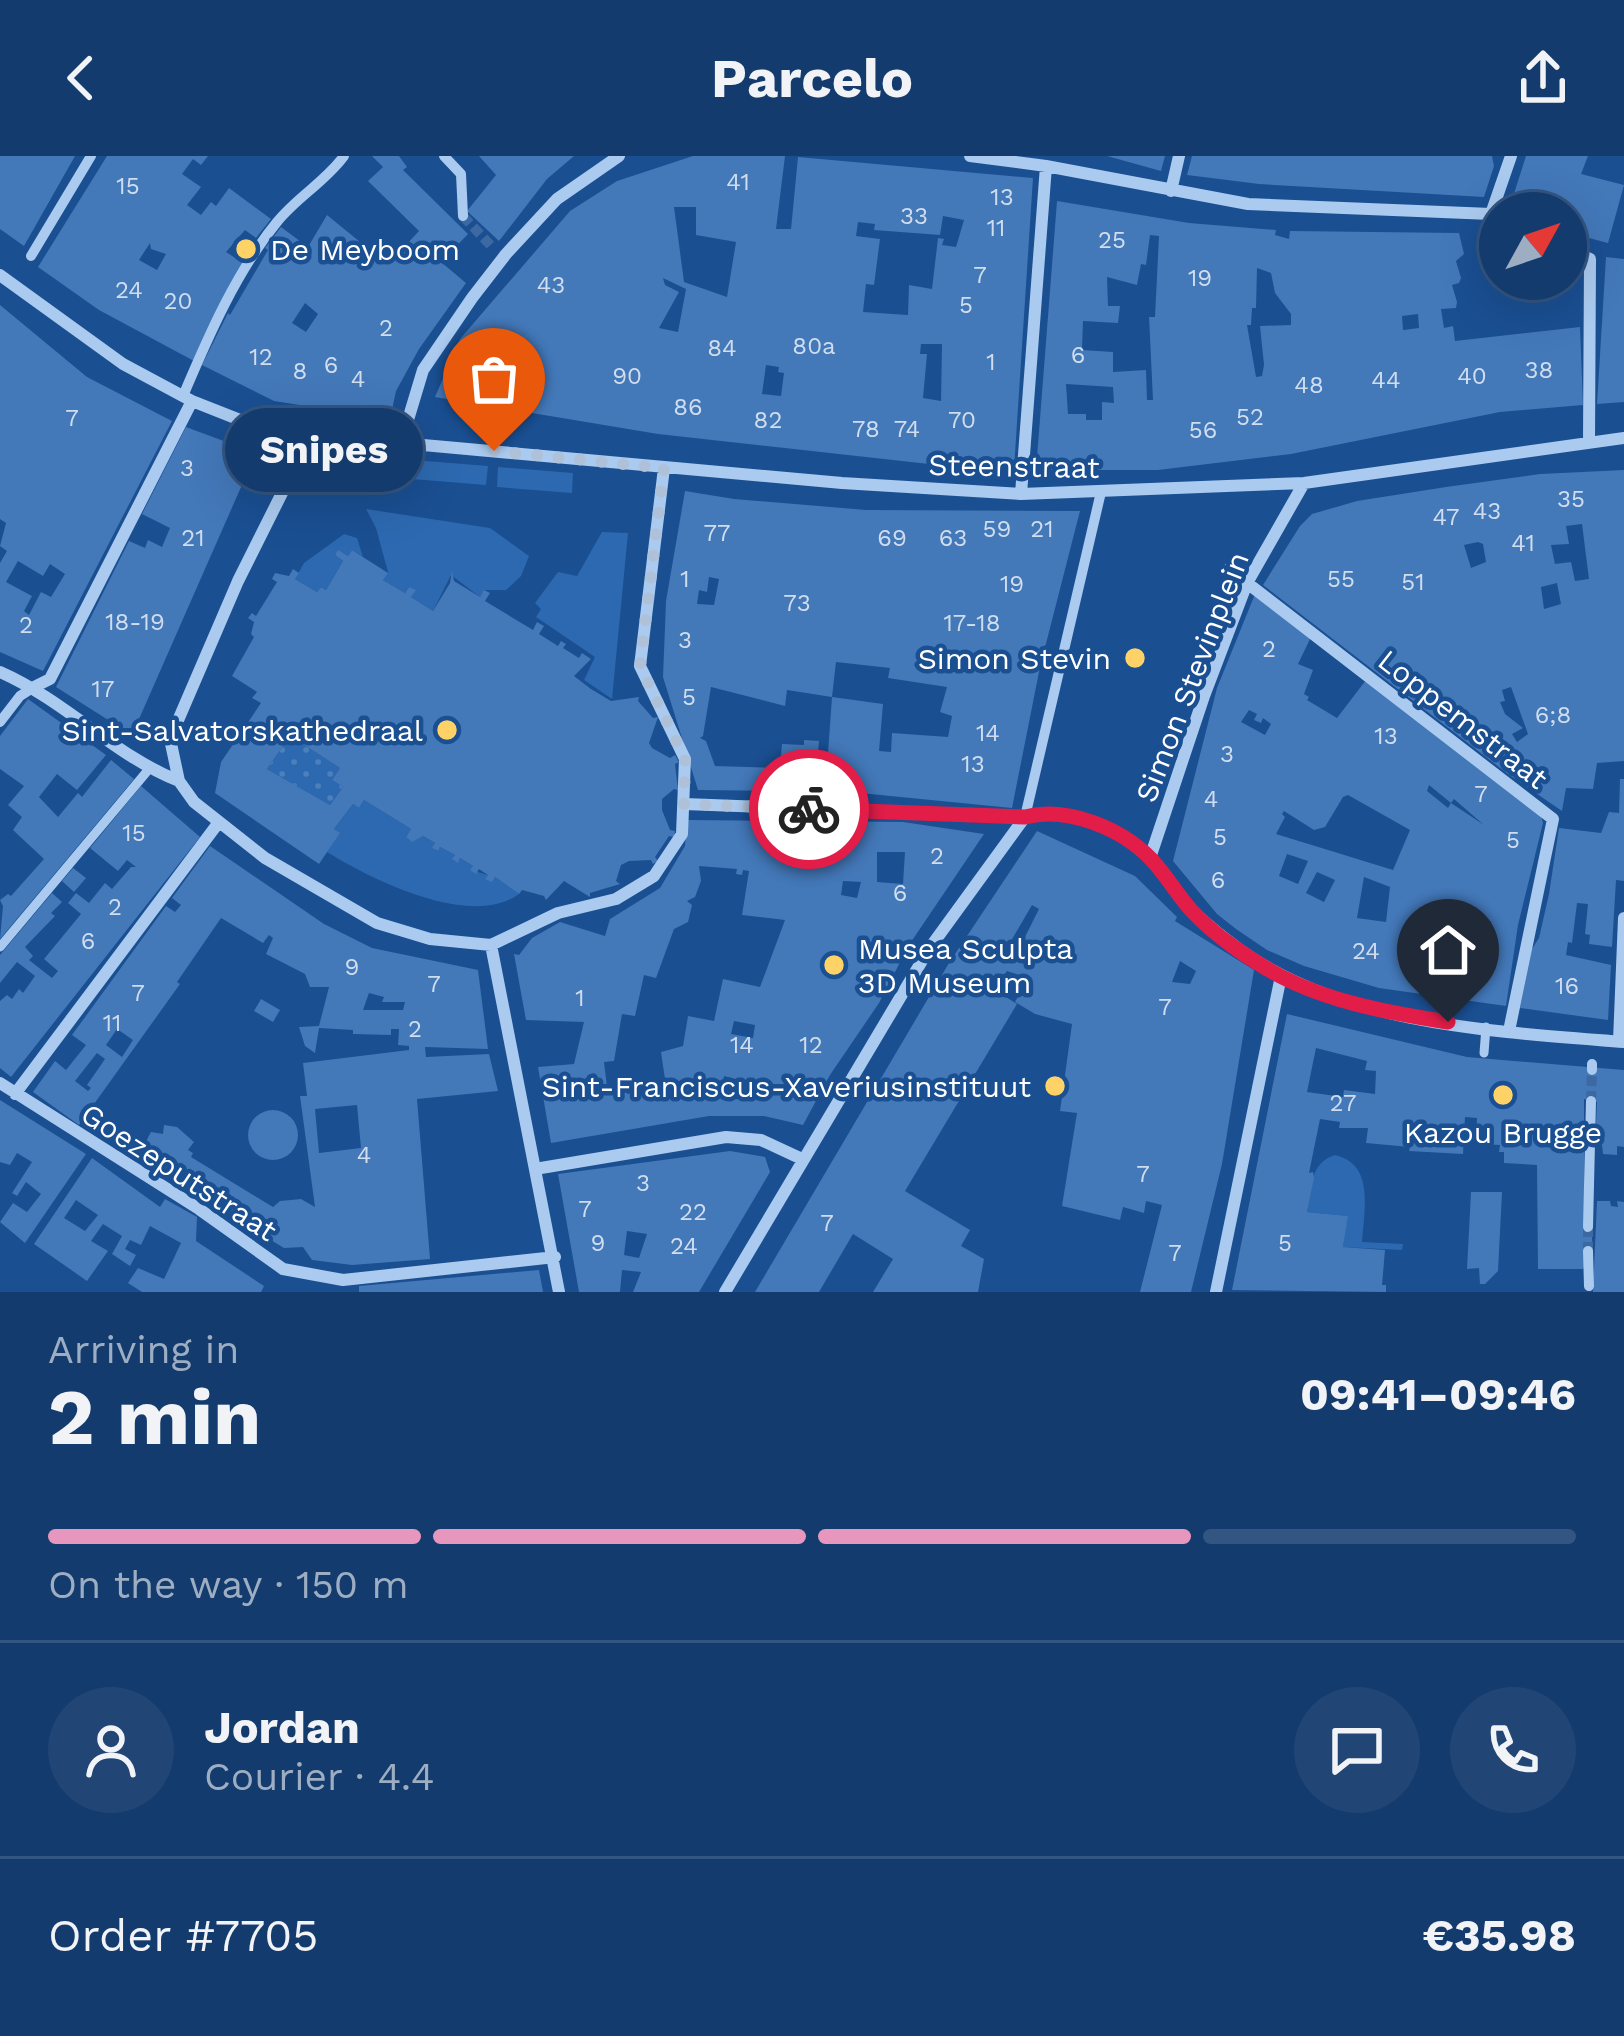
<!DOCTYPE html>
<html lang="en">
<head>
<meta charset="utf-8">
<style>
  :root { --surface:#143b6e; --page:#214676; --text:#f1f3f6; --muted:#9dadc2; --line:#335581; --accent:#e797bd }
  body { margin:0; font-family:"Work Sans",sans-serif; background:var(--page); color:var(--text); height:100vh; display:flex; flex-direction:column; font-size:45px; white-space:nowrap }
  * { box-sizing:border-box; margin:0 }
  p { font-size:39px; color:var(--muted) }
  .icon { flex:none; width:66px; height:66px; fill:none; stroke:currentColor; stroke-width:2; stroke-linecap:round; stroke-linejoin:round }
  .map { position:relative; height:1136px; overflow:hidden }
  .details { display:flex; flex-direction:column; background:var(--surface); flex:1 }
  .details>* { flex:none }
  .needle { width:78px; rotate:50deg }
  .tools { position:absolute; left:1479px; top:36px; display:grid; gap:24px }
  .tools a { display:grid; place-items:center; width:108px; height:108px; border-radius:50%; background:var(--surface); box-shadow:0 12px 48px #0002,0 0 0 3px var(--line); font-size:60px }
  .pin { position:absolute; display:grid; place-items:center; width:102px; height:102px; color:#fff; margin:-123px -51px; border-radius:50% 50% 50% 0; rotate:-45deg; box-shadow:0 0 12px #0007 }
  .pin .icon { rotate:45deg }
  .courier { position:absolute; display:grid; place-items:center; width:120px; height:120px; margin:-60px; border:9px solid #e11d48; border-radius:50%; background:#fff; color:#222; box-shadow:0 3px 15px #0007 }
  .bubble { position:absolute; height:84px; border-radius:42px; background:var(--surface); box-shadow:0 12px 48px #0002,0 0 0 3px var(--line); font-size:39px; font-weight:700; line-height:84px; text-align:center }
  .head em { font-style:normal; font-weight:700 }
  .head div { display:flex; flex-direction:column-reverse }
  .head { display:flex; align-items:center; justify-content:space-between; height:204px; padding:0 48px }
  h1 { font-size:78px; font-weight:700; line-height:90px }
  .bar { display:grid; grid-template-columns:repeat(4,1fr); gap:18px 12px; align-content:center; height:144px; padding:0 48px }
  .bar i { height:15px; border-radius:9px; background:var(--line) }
  .bar .selected { background:var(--accent) }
  .bar p { grid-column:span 4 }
  .line { display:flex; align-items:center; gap:30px; padding:0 48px; border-top:3px solid var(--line) }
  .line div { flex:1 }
  .round { display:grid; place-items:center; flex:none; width:126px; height:126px; border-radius:63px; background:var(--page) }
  header { display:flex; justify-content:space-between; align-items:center; height:156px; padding:0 48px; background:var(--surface); font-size:54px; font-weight:700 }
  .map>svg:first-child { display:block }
  .grass { fill:#2d69b0 }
  .park { fill:url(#park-dots) }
  .building { fill:#4378b9; fill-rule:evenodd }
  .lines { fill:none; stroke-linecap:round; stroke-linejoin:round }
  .pedestrian-tunnel { stroke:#3c69a2; stroke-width:10; stroke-dasharray:10 5; stroke-linecap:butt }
  .service { stroke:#aacaef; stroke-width:9 }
  .pedestrian { stroke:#aacaef; stroke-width:10 }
  .minor { stroke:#aacaef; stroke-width:12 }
  .done { stroke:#afc1d9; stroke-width:12; stroke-dasharray:0 21.6 }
  .route { stroke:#e11d48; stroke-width:15 }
  .poi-dot { fill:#ffd268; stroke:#1a4f92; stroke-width:4.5 }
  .labels { text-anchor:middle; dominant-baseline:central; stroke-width:9; stroke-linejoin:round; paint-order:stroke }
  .number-label { font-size:24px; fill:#d0ddee }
  .poi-label { font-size:30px; fill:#fff; stroke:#1a4f92; text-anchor:end }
  .street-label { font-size:30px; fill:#fff; stroke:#1a4f92 }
</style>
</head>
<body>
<header><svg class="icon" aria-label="back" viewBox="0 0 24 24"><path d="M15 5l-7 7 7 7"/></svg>Parcelo<svg class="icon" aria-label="share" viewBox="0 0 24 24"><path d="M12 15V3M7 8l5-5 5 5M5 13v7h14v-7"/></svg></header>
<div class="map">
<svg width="1624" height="1136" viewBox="0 0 1624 1136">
  <defs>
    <pattern id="park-dots" width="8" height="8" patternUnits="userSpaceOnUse" patternTransform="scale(3)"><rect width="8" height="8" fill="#2d69b0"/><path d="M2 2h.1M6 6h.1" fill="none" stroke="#4c80bc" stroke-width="1.8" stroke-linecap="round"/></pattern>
  </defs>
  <rect width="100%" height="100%" fill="#1a4f92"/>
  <path class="grass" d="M413 304 488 310 486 329 412 323Z
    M498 311 573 317 572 337 497 331Z
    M366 353 490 372 529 400 521 420 506 434H485L480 441 451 419 433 455 411 441 415 434 409 431 405 437 383 424 388 416 376 372Z
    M602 376 628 377 612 543 584 524 595 501 536 461 541 453 535 447 558 416 577 420Z
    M344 378 357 382 363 401 352 394 348 400 338 395 335 399 343 405 326 434 321 431 317 436 295 423 304 407Z
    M364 644 411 673 406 681 411 685 423 680 435 687 433 692 437 695 440 691 455 699 453 704 458 706 460 702 473 710 471 714 488 719 486 723 495 721 519 738C471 773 372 724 327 696L339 677 334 673 353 648 359 652Z
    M1335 999C1375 1008 1364 1054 1362 1086L1403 1088 1402 1094 1343 1091 1347 1060 1307 1056C1312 1032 1309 1007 1335 999Z"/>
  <path class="park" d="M290 580 340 612 332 624 343 631 330 649 267 613Z"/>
  <path class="building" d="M0 0H75L24 90 0 73Z
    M107 0H208L201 9 193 3 182 18 201 31 187 49 201 59 211 46 216 50 229 32 271 63 256 82 245 74 226 96 243 107 194 205 99 154 38 111ZM150 87 151 93 166 98 157 114 139 104Z
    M372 0H399L407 11 403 14 468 78 441 106 466 127 419 193 396 235 390 263 274 245 202 209 228 157 230 159 268 94 265 92 281 71 308 91 327 59 376 99 380 94 391 105 419 75 368 25 383 11ZM305 147 318 158 306 176 292 167Z
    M479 0H574L547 23 499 85 467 55 496 19Z
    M693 0H785L776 73H791L798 1 1033 22 1014 313 938 309 658 278 435 241 460 183 570 55 617 25ZM674 51H696V79L736 86 727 141 684 126ZM943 60 964 64 956 91 942 89 944 83 938 82 932 133 909 129 908 159 863 156 866 128 874 129 880 83 856 80 858 66 875 68 874 74 940 79ZM663 122 686 133 678 176 659 172 679 136 665 129ZM921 188H942L941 245 923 242 927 198H920ZM766 209 779 211 778 216 784 217 781 240 762 238Z
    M1107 0H1165L1161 15Z
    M1192 0H1492L1494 10 1484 41 1259 28 1187 19Z
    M1526 0H1588L1581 18 1624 29 1608 87 1566 76V57H1529L1511 47Z
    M1057 45 1189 67 1276 74 1275 79 1289 83 1290 75 1459 77 1464 98 1456 105 1461 122 1459 127 1452 129 1457 146 1456 152 1441 153 1444 172 1453 170 1455 185 1580 171 1583 249 1500 256 1291 298 1158 314H1036ZM1150 79 1159 80 1155 161H1149L1153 244H1147L1146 214 1113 216V196L1082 194 1083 165 1118 167 1120 150H1108L1107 121 1137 129 1141 108 1146 109ZM1257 112 1271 117 1275 137 1291 158V169L1260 170 1264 209 1262 220 1256 221 1247 169H1251L1252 152H1256ZM1418 158 1419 172 1403 174 1402 160ZM1066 228 1113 231 1114 247 1102 246V264H1086V258H1068Z
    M1606 101 1624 103V246L1597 248Z
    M0 149 87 221 172 265 43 515 0 496V407L7 395 0 390 6 367 0 363ZM18 405 43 420 50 408 65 418 51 441 41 436 29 459 24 455 32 440 6 426Z
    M186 271 256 297 132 579 56 531 129 385 145 392 148 384 162 391 170 372 142 358Z
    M1624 314V605L1597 607 1593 633 1566 632 1562 655 1508 618 1263 429 1300 370 1312 358 1357 345 1446 331 1540 318ZM1582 368 1589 423 1575 425 1571 406 1555 408 1551 389 1569 388 1566 370ZM1478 386 1483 388 1486 406 1471 412 1464 389ZM1557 427 1561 448 1544 453 1541 431ZM1511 531 1528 578 1517 586 1512 578 1523 572 1505 558 1500 546 1505 545 1502 534Z
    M685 335 734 343 866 354 1080 355 1040 511 1012 652 850 636 698 634 663 521 666 445ZM709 421 719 423 714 449 697 448 699 434 707 436ZM836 506 890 512 888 522 947 531 940 556 952 560 948 581 892 577 891 596 879 595 883 548 832 541 828 597 818 596 819 585 804 584V589L782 588 780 612 715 610 706 585 700 582 703 580 711 531 785 550 787 534 832 541Z
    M338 394 348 400 352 394 388 417 383 424 405 437 409 431 416 434 411 441 433 455 450 427 452 415 454 425 480 441 484 434 490 437 485 445 533 474 537 466 544 470 539 478 558 490 561 485 566 488 563 492 579 502 582 497 591 503 574 520 591 533 611 545 639 541 638 545 653 562 658 561 649 587 652 592 670 602 675 599 679 606 675 608 678 634 674 633 662 643V654L670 674 675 675 674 681 669 680 655 701 658 705 653 708 651 704 629 705 621 709 616 725 620 728 590 737V741L564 725 546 744 544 740 522 734 519 738 495 721 492 726 485 723 488 719 479 713 476 718 470 714 473 710 460 702 458 707 452 703 455 699 440 691 438 695 432 692 435 687 423 680 412 686 406 681 411 673 364 644 359 652 353 648 334 673 340 677 319 708 215 637 221 606 261 547 252 542 257 536 232 520 254 481 251 478 254 466 248 462 252 457 256 460 277 426 272 423 275 417 289 420 293 413 299 417 295 423 317 436 321 431 326 434 343 405 335 399ZM290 580 340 612 332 624 343 631 330 649 267 613Z
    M1255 438 1311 481 1298 508 1313 514 1304 538 1309 541 1307 544 1337 562 1366 524 1541 660 1543 667 1518 769 1506 850 1379 832 1304 810 1267 794 1236 773 1217 758 1173 705 1217 532ZM1249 554 1257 558 1254 564 1261 567 1263 562 1271 568 1265 579 1241 566ZM1429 629 1451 647 1454 643 1484 669 1451 647 1448 652 1427 635ZM1348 639 1410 674 1393 714 1276 678 1285 661 1282 658 1284 655 1314 674 1325 671 1343 641ZM1287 698 1308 705 1298 728 1279 720ZM1317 716 1335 724 1324 746 1306 737ZM1364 721 1390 731 1386 766 1357 762ZM1491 765 1488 792 1457 788 1464 773 1475 775V767Z
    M28 543 106 599 77 634 57 618 39 641 58 661 78 637 82 641 111 604 134 623 0 783 3 750 0 744 8 738 11 740 44 703 13 674 22 661 8 649 24 630 0 613V580Z
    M1620 623H1624V725L1616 724 1612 791 1589 788 1590 779 1585 778 1588 748 1577 747 1572 787 1568 786 1566 799 1611 809 1608 864 1520 852 1532 793 1539 782 1549 738 1559 672 1601 677 1609 656 1619 657Z
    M141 630 200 681 11 921 0 912V845L7 839 12 843 19 833 23 837 35 820 17 806 0 827V799L52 737 62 746 51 757 55 760 25 791 33 800 29 804 52 822 58 815 44 803 81 758 68 747 76 737 89 747 105 727 112 733 131 711H136L127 704 118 715 90 692Z
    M687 664 903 666 984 678 909 789 879 847 830 919 803 969 764 960H709L551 987 538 911 574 908 584 866 526 864 514 798 519 799 532 782 560 766 605 780 610 763 660 732 685 690ZM877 696H905L903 728 877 726ZM699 710 737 713 736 718 742 719 743 714 749 715 742 759 785 764 760 831 723 823 714 865 688 860 683 890 661 896 666 930 627 938 626 929 607 931 604 906 614 905 622 858 635 860 644 819 656 822 674 773 688 766 692 749 687 745 695 741 701 725ZM843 725 861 726 857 742 841 739ZM734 865 755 869 753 882 731 878ZM724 920 743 925 740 943H722Z
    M1037 675 1135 720 1177 761 1175 765 1254 814 1222 1008 1191 1136H1140L1162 1049 1146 1045 1144 1057 1123 1051 1120 1064 1062 1050 1077 957 1060 955 1072 868 1035 858 1015 846 1028 822 1007 815 995 834 1017 848 905 1035 970 1074 961 1090 984 1103 978 1136H873L893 1103 853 1078 819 1136H755L949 807ZM1032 749 1039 753 1014 803 1004 797ZM1180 805 1196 815 1190 828 1172 826Z
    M210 690 324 768 372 792 478 814 488 893 425 891 426 901 489 898 498 935 417 943 430 1103 352 1109 312 1104 303 1091 284 1092 137 1002 151 976 163 978 164 969 177 971 194 986 188 994 193 997 191 1001 273 1051 280 1045 301 1043 315 1051 300 940H307L303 907 409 894V890L398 889 399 873H391V879L353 878V874L319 872 315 897 305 890 299 871 319 870 329 831H310L305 818 266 798 273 782 269 779 263 787 221 762 177 826 180 828 79 969 33 936 55 905 66 914 86 889 72 879 166 750 175 756 181 749 172 742ZM369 837 384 841 382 846H405L403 854H363ZM117 873 133 884 122 901 106 889ZM97 897 105 903 87 929 91 932 88 935 75 925ZM357 949 361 992 319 997 315 953Z
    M73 712 86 722 74 736 62 725Z
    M261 843 280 854 273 866 254 855Z
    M1287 858 1467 901 1624 914V991L1617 990V999L1603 998 1602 989 1595 991 1597 946 1584 943V1071H1591L1593 1094 1583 1113H1538L1537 1009 1504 1007V996H1499L1500 989 1476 988 1477 962 1465 961 1463 998 1409 995 1410 991 1366 987 1368 972H1339L1340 966 1320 963 1309 1017 1313 1016 1314 1022 1307 1056 1348 1060 1343 1091 1385 1094 1382 1129H1386V1136L1232 1134ZM1316 892 1367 905 1365 914 1376 915 1375 938 1344 934 1343 941 1307 936Z
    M0 944 86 998 25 1087 0 1066 13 1047 27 1056 41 1038 26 1026 17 1040 12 1037 32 1006 17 997 10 1009 0 1006Z
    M248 979a25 25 0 1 1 50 0a25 25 0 1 1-50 0Z
    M730 995 765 1001 770 1016 699 1136H633L641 1116 622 1114 620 1136H579L558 1018ZM627 1075 647 1078 639 1102 624 1099Z
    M92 1002 160 1051 165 1043 197 1061 196 1085 264 1130 261 1136H142L128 1127 138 1112 164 1123 181 1087 150 1070 141 1089 130 1084 125 1093 136 1099 130 1110 112 1098 122 1080 103 1068 91 1085 108 1095 87 1125 34 1088ZM76 1044 98 1059 85 1075 64 1062Z
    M1471 1036H1502L1498 1115 1485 1128H1480L1479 1112 1467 1113Z
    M1597 1045H1610L1611 1050 1618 1051 1617 1045 1624 1046V1136H1593Z
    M539 1114 543 1136H359V1130Z"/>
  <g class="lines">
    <path class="pedestrian-tunnel" d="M463 60 493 92
      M1591 945 1592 914
      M1588 1071V1095"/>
    <path class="service" d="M0 791 149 613
      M1484 897 1486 871"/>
    <path class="pedestrian" d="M444 0 461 18 463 60
      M31 100 91 0
      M183 240C208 181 236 116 277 66 297 41 325 26 344 0
      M0 566 20 540 34 531
      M1025 661 1101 336
      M1592 914V908
      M1588 1071 1591 945
      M1588 1095 1589 1130"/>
    <path class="minor" d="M970 0 1046 10 1248 48 1491 58 1500 62
      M1171 35 1179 0
      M1491 58 1511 0
      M1566 92 1590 103 1589 285
      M0 119 123 208 192 245 273 277 290 289 401 287 842 327 1021 338 1304 327 1624 282
      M401 287 423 214 472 142 506 98 557 43 619 0
      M290 289 297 307 238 425 170 583 179 625 194 646 265 702 377 767 430 783 491 789 558 757 616 743 654 720 682 678 685 603 640 510 664 312
      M1021 338 1046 10
      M1229 413 1553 663 1509 875
      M0 516C66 545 115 600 179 625
      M34 531 50 523 192 245
      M684 648 1025 661C1067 650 1120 672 1150 702 1167 719 1178 742 1196 758 1209 770 1224 782 1239 793 1343 869 1499 876 1624 886
      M1150 702 1204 540 1247 427 1304 327
      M491 789 559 1136
      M1619 885 1624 762
      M0 927 199 1053 283 1113 343 1124 555 1101
      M15 938 219 666
      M535 1013 726 981 761 984 802 1003
      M725 1136 929 793 1025 661
      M1216 1136 1281 820"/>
  </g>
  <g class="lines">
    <path class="done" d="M494 295 664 312 640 510 685 603 684 648 809 653"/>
    <path class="route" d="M809 653 1025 661C1067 650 1121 672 1151 703 1166 719 1177 738 1191 754 1214 779 1250 804 1280 820 1332 847 1391 857 1448 866"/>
  </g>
  <g class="poi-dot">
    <circle cx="246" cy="93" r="12"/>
    <circle cx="1135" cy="502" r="12"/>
    <circle cx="447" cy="574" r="12"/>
    <circle cx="834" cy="809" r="12"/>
    <circle cx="1055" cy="930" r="12"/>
    <circle cx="1503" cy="939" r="12"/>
  </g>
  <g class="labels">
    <g class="number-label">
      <text x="738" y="26">41</text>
      <text x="128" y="30">15</text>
      <text x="1002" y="41">13</text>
      <text x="914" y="60">33</text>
      <text x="996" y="72">11</text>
      <text x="1112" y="84">25</text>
      <text x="980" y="119">7</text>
      <text x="1200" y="122">19</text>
      <text x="551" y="129">43</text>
      <text x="129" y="134">24</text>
      <text x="178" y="145">20</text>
      <text x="966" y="149">5</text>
      <text x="386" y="172">2</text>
      <text x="814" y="190">80a</text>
      <text x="722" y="192">84</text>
      <text x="1078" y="199">6</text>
      <text x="261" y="201">12</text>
      <text x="991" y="206">1</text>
      <text x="331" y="209">6</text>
      <text x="1539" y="214">38</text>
      <text x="300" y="215">8</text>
      <text x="627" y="220">90</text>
      <text x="1472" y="220">40</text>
      <text x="358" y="223">4</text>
      <text x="1386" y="224">44</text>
      <text x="1309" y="229">48</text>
      <text x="688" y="251">86</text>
      <text x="1250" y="261">52</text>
      <text x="72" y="262">7</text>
      <text x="768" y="264">82</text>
      <text x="962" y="264">70</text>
      <text x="866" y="273">78</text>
      <text x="907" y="273">74</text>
      <text x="1203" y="274">56</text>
      <text x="187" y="312">3</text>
      <text x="1571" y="343">35</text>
      <text x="1487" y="355">43</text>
      <text x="1446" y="361">47</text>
      <text x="997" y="373">59</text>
      <text x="1042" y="373">21</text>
      <text x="717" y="377">77</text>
      <text x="193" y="382">21</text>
      <text x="892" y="382">69</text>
      <text x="953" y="382">63</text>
      <text x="1523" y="387">41</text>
      <text x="685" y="423">1</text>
      <text x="1341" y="423">55</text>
      <text x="1413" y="426">51</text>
      <text x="1012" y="428">19</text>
      <text x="797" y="447">73</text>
      <text x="135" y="466">18-19</text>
      <text x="972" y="467">17-18</text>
      <text x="26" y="469">2</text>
      <text x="685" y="484">3</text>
      <text x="1269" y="493">2</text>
      <text x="103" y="533">17</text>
      <text x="689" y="541">5</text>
      <text x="1553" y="559">6;8</text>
      <text x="988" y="577">14</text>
      <text x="1386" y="580">13</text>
      <text x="1227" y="598">3</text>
      <text x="973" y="608">13</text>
      <text x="1481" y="638">7</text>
      <text x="1211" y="643">4</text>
      <text x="134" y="677">15</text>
      <text x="1220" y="681">5</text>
      <text x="1513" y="684">5</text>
      <text x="937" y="700">2</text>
      <text x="1218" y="724">6</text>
      <text x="900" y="737">6</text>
      <text x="115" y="751">2</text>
      <text x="88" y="785">6</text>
      <text x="1366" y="795">24</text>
      <text x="352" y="811">9</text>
      <text x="434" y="828">7</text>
      <text x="1567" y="830">16</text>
      <text x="138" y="837">7</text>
      <text x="580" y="842">1</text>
      <text x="1165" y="851">7</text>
      <text x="112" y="867">11</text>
      <text x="415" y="873">2</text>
      <text x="742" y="889">14</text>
      <text x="811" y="889">12</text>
      <text x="1343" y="947">27</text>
      <text x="364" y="999">4</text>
      <text x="1143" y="1018">7</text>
      <text x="643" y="1027">3</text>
      <text x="585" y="1053">7</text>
      <text x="693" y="1056">22</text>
      <text x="827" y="1067">7</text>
      <text x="598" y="1087">9</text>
      <text x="1285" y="1087">5</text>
      <text x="684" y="1090">24</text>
      <text x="1175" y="1097">7</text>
    </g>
    <g class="poi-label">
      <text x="270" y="93" text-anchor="start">De Meyboom</text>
      <text x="1111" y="502">Simon Stevin</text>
      <text x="423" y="574">Sint-Salvatorskathedraal</text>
      <text x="858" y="792" text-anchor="start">Musea Sculpta<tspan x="858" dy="34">3D Museum</tspan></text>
      <text x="1031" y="930">Sint-Franciscus-Xaveriusinstituut</text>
      <text x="1503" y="976" text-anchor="middle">Kazou Brugge</text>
    </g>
    <g class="street-label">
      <text transform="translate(1014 310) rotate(1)">Steenstraat</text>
      <text transform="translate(1192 521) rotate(-69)">Simon Stevinplein</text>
      <text transform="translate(1463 563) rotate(38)">Loppemstraat</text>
      <text transform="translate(179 1016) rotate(33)">Goezeputstraat</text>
    </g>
  </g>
</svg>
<div class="tools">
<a><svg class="needle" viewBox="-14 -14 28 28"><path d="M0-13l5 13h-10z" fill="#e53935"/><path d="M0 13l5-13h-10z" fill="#9dadc2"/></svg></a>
</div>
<div class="pin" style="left:494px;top:295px;background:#ea580c"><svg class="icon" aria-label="bag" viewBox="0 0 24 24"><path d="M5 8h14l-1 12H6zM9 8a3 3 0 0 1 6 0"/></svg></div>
<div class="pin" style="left:1448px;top:866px;background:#1f2937"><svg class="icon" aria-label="home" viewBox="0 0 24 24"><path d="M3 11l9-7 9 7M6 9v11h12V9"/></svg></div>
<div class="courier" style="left:809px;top:653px"><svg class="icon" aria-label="bike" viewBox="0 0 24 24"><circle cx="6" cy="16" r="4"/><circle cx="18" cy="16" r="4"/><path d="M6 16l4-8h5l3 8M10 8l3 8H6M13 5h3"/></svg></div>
<div class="bubble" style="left:225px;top:252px;width:198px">Snipes</div>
</div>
<section class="details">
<div class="head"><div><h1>2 min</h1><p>Arriving in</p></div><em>09:41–09:46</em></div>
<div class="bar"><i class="selected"></i><i class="selected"></i><i class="selected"></i><i></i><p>On the way · 150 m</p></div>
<div class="line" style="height:216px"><a class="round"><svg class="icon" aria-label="person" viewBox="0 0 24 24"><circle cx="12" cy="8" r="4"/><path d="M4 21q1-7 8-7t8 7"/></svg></a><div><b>Jordan</b><p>Courier · 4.4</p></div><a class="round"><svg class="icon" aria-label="chat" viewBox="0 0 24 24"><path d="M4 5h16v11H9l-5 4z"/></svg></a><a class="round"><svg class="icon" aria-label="phone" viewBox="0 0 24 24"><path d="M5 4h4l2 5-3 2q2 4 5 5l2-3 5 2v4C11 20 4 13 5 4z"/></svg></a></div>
<div class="line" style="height:156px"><div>Order #7705</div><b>€35.98</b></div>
</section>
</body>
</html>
